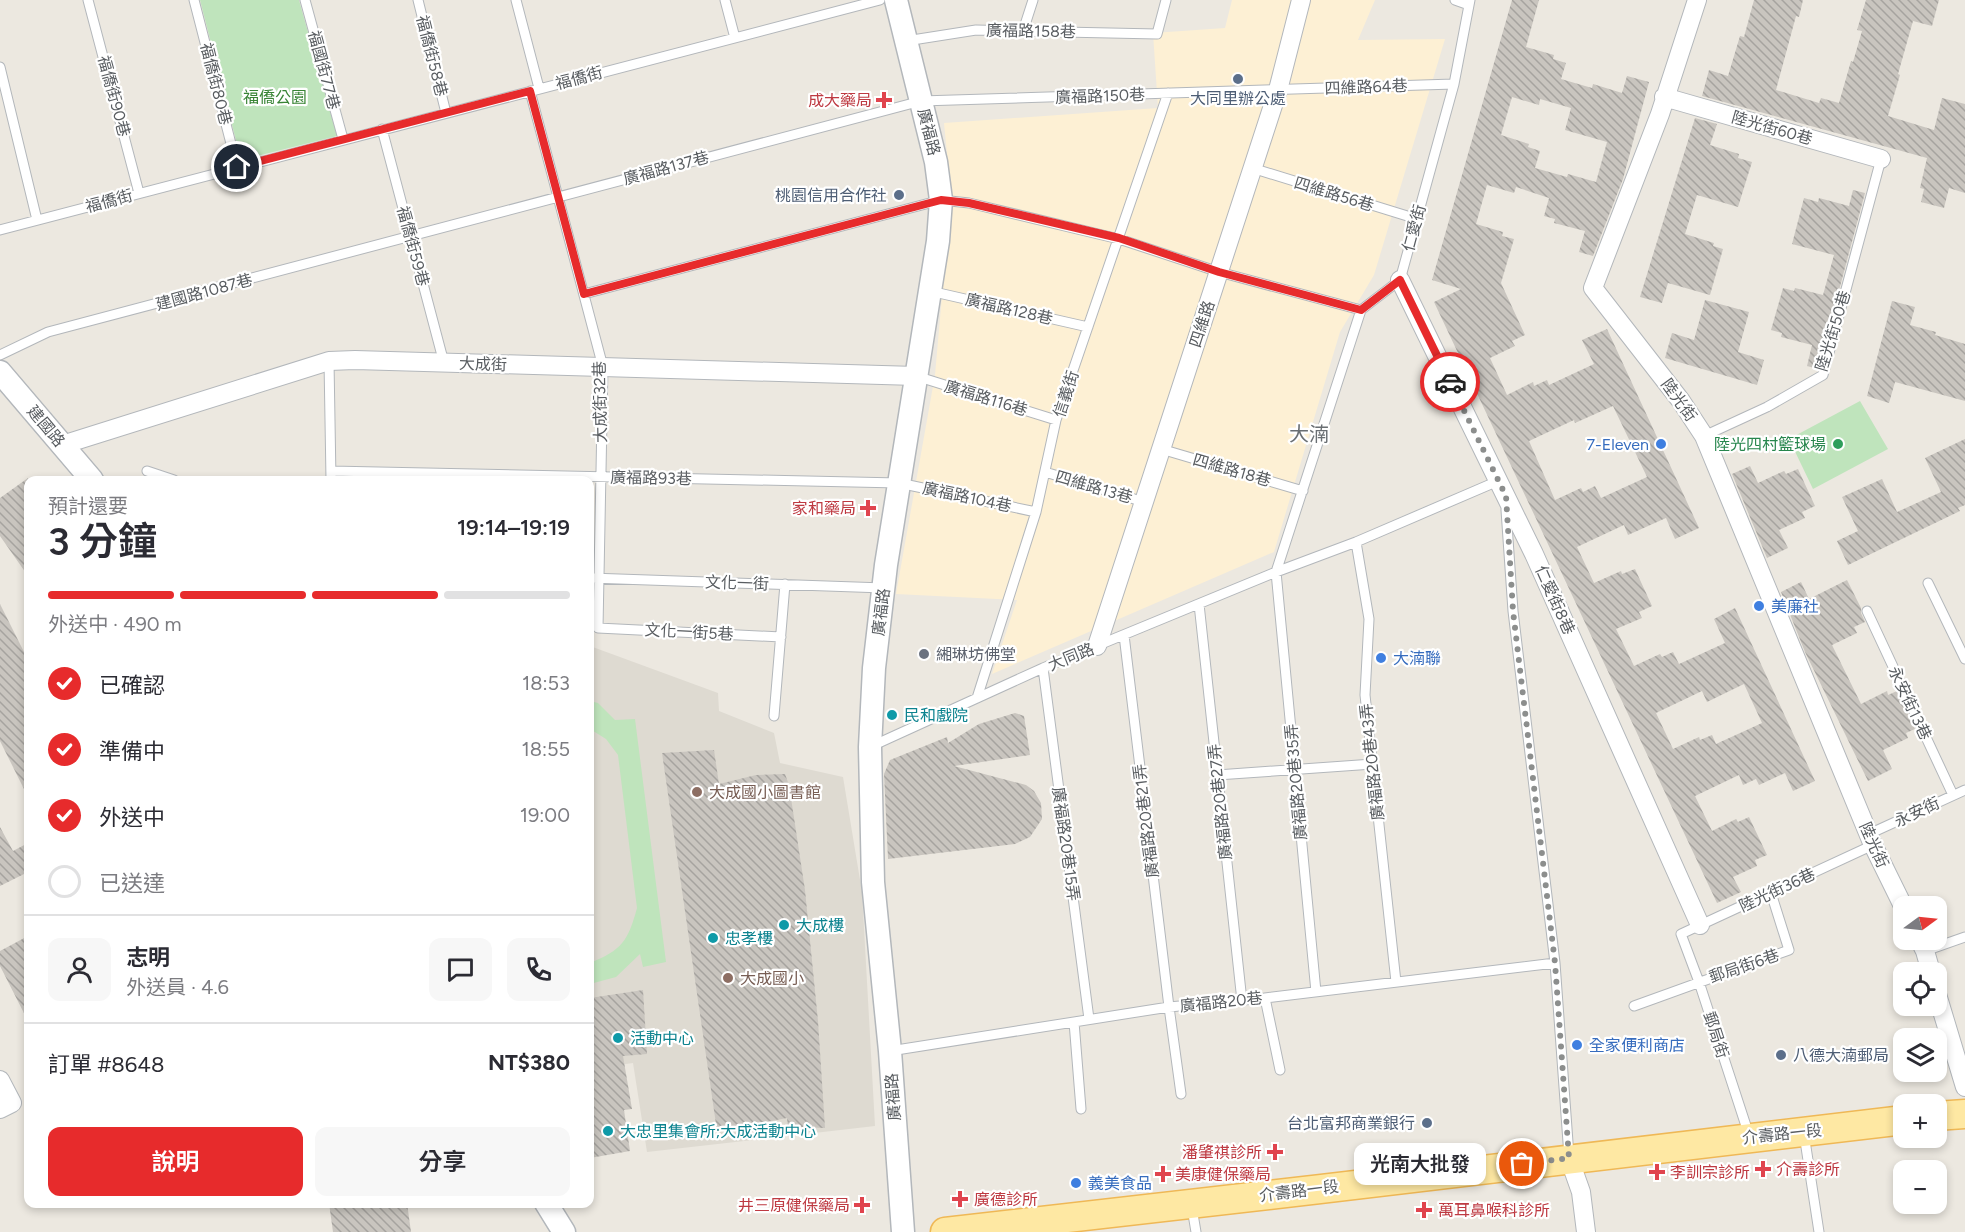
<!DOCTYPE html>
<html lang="zh-TW">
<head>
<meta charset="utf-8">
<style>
  :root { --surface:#fff; --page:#f7f7f7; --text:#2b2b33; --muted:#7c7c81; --line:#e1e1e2; --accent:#e72b2c }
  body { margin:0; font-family:Figtree,"Noto Sans TC",sans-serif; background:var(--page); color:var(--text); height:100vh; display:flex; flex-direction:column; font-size:22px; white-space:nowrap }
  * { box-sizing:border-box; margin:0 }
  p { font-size:20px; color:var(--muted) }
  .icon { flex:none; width:33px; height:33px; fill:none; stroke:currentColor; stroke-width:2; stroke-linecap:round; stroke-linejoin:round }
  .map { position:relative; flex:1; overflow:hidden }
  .side { position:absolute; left:24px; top:476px; width:570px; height:732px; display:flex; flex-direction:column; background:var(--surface); border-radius:12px; box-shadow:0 3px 9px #0003 }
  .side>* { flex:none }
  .needle { width:39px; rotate:75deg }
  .fabs { position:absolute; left:1893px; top:896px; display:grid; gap:12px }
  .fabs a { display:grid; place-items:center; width:54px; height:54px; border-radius:12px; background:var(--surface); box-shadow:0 3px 9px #0003; font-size:30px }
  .pin { position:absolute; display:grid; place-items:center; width:51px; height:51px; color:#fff; margin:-26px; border:3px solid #fff; border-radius:50%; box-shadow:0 2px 6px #0007 }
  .courier { position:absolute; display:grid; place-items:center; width:60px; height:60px; margin:-30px; border:4px solid #e72b2c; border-radius:50%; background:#fff; color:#222; box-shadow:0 2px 8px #0007 }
  .bubble { position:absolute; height:42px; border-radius:12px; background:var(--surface); box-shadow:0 3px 9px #0003; font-size:20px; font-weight:600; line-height:42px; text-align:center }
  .overview em { font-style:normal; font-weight:600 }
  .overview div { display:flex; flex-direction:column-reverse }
  .overview { display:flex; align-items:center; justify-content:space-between; height:102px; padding:0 24px }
  h1 { font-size:39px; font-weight:600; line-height:45px }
  .bar { display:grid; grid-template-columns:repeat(4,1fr); gap:9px 6px; align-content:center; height:72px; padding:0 24px }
  .bar i { height:8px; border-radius:4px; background:var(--line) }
  .bar .active { background:var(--accent) }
  .bar p { grid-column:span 4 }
  .line { display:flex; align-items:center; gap:15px; padding:0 24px; border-top:2px solid var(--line) }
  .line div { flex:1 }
  .round { display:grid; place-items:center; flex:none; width:63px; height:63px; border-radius:12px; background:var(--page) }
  ol { padding:0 24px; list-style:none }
  li { display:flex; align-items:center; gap:18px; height:66px }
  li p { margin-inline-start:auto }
  li .icon { padding:6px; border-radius:50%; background:var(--accent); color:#fff; stroke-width:4 }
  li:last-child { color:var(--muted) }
  li i { width:33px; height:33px; border:3px solid var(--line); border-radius:50% }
  .action { display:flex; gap:12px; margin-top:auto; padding:12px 24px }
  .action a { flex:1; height:69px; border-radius:12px; background:var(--accent); color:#fff; font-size:24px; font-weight:600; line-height:69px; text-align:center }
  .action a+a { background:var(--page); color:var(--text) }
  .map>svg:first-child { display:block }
  .commercial { fill:#fdf0d4 }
  .education { fill:#dedad1 }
  .park { fill:#bfe4bc }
  .building { fill:url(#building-back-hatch); fill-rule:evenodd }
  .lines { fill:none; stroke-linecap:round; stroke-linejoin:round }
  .service-casing { stroke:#b3b7bb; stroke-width:11 }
  .minor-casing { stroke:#b3b7bb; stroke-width:20 }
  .tertiary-casing { stroke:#b3b7bb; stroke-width:25 }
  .primary-casing { stroke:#efb856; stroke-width:31 }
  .service { stroke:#fff; stroke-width:9 }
  .minor { stroke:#fff; stroke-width:18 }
  .tertiary { stroke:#fff; stroke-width:22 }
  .primary { stroke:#fee8a3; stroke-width:28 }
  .done { stroke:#8c8e8d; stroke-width:6; stroke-dasharray:0 10.8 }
  .route { stroke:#e72b2c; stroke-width:8 }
  .service-dot { fill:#5c6f8a; stroke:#fff; stroke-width:2 }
  .health-dot { fill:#e0444e; stroke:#fff; stroke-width:2 }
  .shop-dot { fill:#3f7fe0; stroke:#fff; stroke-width:2 }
  .leisure-dot { fill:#2e9e5b; stroke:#fff; stroke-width:2 }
  .worship-dot { fill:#6b7280; stroke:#fff; stroke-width:2 }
  .culture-dot { fill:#0f9aa8; stroke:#fff; stroke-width:2 }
  .education-dot { fill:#8d6e63; stroke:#fff; stroke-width:2 }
  .labels { text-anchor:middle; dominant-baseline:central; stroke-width:4.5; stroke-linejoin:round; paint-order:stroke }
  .street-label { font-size:16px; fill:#595d61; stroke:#fff }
  .park-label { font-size:16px; fill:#388435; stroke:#fff }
  .service-label { font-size:16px; fill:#4e5e75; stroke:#fff; text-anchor:end }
  .health-label { font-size:16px; fill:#be3a42; stroke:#fff; text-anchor:start }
  .shop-label { font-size:16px; fill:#366cbe; stroke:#fff; text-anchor:start }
  .leisure-label { font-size:16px; fill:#27864d; stroke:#fff; text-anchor:end }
  .worship-label { font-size:16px; fill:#5b616d; stroke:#fff; text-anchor:start }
  .culture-label { font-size:16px; fill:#0d838f; stroke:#fff; text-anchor:start }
  .education-label { font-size:16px; fill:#785e54; stroke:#fff; text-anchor:start }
  .quarter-label { font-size:20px; fill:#6a6f73; stroke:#fff }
</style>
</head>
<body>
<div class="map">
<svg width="1965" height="1232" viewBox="0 0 1965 1232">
  <defs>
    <pattern id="building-back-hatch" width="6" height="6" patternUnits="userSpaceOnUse" patternTransform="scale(1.5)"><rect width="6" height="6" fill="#c9c5bf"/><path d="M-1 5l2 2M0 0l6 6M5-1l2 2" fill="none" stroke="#a6a39f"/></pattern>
  </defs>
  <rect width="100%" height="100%" fill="#ece8e0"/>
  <path class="commercial" d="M1232 0H1375L1358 40 1445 39 1374 275 1340 332 1274 552 992 674 1017 600 896 594 935 375 951 194 944 123 1158 108 1153 33 1225 28Z"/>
  <path class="education" d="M590 646 718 693 719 711 774 733 780 763 843 777 862 892 875 1126 647 1152 633 1063 590 1069Z"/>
  <path class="park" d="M200 0H299L337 136 241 160Z
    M1860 401 1888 449 1813 489 1789 439Z
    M590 701 598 703 615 720 635 719 666 962 643 967 640 954 616 977 590 984V963C622 950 628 941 637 908L618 755 606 739 590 729Z"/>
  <path class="building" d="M1512 0H1539L1526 47 1554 55 1553 59 1566 63 1561 79 1592 88 1593 84 1622 93 1627 76 1649 82 1623 179 1593 256 1579 252 1585 231 1554 223 1555 219 1544 216 1549 198 1516 187 1514 193 1487 185 1476 224 1503 232 1502 236 1514 239 1501 283 1525 335 1512 341 1515 346 1490 358 1507 395 1533 382 1534 386 1547 380 1549 385 1594 364 1582 340 1607 329 1699 528 1675 539 1666 518 1628 535 1624 525 1577 547 1594 583 1621 571 1622 574 1635 569 1652 606 1639 612 1642 618 1616 629 1634 666 1660 654 1662 657 1673 652 1679 664 1725 643 1714 619 1735 608 1815 781 1793 791 1785 773 1759 785 1756 779 1743 785 1739 775 1695 796 1712 831 1736 819 1738 822 1749 817 1767 855 1755 860 1757 866 1733 877 1741 892 1717 903 1434 302 1461 289 1432 280ZM1512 97 1539 105 1540 99 1571 108 1565 130 1607 142 1596 182 1568 174 1567 177 1535 168 1540 151 1528 147 1529 144 1501 135ZM1613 406 1647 477 1601 498 1595 486 1583 492 1581 488 1555 500 1529 441 1574 420 1575 423ZM1744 684 1762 723 1716 744 1712 735 1700 740 1699 737 1673 749 1656 713 1702 691 1707 702Z
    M1754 0H1803L1799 17 1796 16 1776 90 1819 103 1821 98 1839 103 1851 61 1853 62 1862 31 1857 30 1866 0H1939L1932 26 1913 21 1898 74 1900 75 1888 116 1934 130 1942 98 1965 104V193L1949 188 1944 208 1921 202 1924 189 1920 188 1927 158 1702 96 1709 70 1728 76 1740 36 1744 37Z
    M1695 118 1717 124 1710 145 1739 154 1738 158 1752 162 1738 207 1697 195 1685 234 1714 243 1713 246 1723 249 1710 295 1668 283 1662 303 1640 297Z
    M1853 190 1865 193 1818 369 1807 366 1812 345 1781 337 1782 333 1771 330 1783 288 1794 291 1795 288 1823 295 1834 255 1792 244 1804 198 1818 202 1819 198 1849 206Z
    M1705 300 1749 312 1738 352 1764 360 1757 385 1665 358 1672 333 1694 340Z
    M1892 301 1915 307 1910 325 1936 332 1935 335 1965 344V401L1895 382 1889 403 1867 396Z
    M1965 439V505L1958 508 1960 511 1848 565 1837 541 1858 531 1842 497 1882 479 1897 512 1941 492 1925 458Z
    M1750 466 1758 483 1784 471 1786 474 1798 469 1815 506 1802 512 1805 518 1779 530 1788 548 1767 558 1732 474Z
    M28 478V576L0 536V498Z
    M1847 580 1861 608V613L1865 622 1854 627 1857 633 1832 645 1861 704 1887 691 1888 695 1897 691 1915 729 1906 733 1908 738 1883 750 1892 769 1868 781 1805 652 1781 592 1801 582 1809 599Z
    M0 604 28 660V797L0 741Z
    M1015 713 1024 716 1030 755 954 766 1026 785 1034 791 1041 803 1042 819 1030 837 1015 844 888 859 884 774 890 760 947 737 948 743 979 724Z
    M714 750 719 784 756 775 785 774 789 785 805 890 818 1021 825 1128 798 1127 788 1131 787 1118 717 1131 662 753Z
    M0 827 13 851 28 843V872L0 886Z
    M28 936V1021L0 966V951Z
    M643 990 647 1054 623 1056 632 1109 624 1110 630 1151 590 1158V998Z
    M329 1203H407L411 1232H333Z"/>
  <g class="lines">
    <g class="service-casing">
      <path id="service" d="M88 0 139 193
        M194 0 237 167
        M305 0 343 139
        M418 0 446 113
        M516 0 539 88
        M725 0 735 38
        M1455 0 1469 5
        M1023 31 1033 0
        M906 41 976 30 1157 34 1166 0
        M0 67 37 220
        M530 91 603 367 598 628 781 637
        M382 129 444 363
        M1252 168 1417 219
        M0 230 880 0
        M930 291 1088 327
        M584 294 941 200 969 203 1119 239 1219 272 1361 310
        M0 355 48 332 921 101 1454 84
        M329 361 331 480
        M916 376 1056 420
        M1704 436 1767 407 1823 375 1881 159
        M1161 449 1303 491
        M147 471 174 480
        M331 471 899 483 1036 512
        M1045 472 1144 502
        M1506 510 1513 611 1555 963 1569 1156
        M1356 542 1369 619 1365 695 1396 982
        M590 578 884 588
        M1928 583 1965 659
        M1199 604 1242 1001
        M1867 611 1953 795
        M1124 635 1169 1007 1181 1094
        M1043 668 1089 1019
        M977 698 1036 512 1056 420 1168 93
        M774 716 785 584
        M872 746 1043 668 1276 572 1356 542 1498 481
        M1217 775 1373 764
        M1869 834 1965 790
        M1925 951 1965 937
        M1316 992 1276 572 1361 310 1400 280 1454 84 1470 0
        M1265 998 1280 1070
        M1634 1006 1789 950 1771 893
        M1074 1022 1081 1109
        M890 1051 1169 1007 1265 998 1555 963
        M1804 1134 1819 1232
        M1749 1135 1699 982 1681 934 1873 845
        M1192 1208 1196 1232"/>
    </g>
    <g class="minor-casing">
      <path id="minor" d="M1697 0 1660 114 1593 288 1681 401 1704 436 1873 845 1904 908
        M1664 97 1881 159
        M1400 280 1534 554 1700 925
        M62 445 329 361 355 360 916 376
        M1097 646 1278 90 1301 0
        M1919 939 1925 951 1931 972
        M1936 991 1965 1087
        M0 1080 12 1103 0 1109
        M1569 1158 1581 1192 1586 1232"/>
    </g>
    <g class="tertiary-casing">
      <path id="tertiary" d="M896 0 936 162 941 200 938 241 886 565 874 668 870 747 873 882 890 1051 903 1232
        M0 372 92 480
        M546 1203 564 1232"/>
    </g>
    <g class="primary-casing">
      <path id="primary" d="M1936 1116 1965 1114
        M945 1232C1265 1197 1584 1157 1904 1120"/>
    </g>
    <use href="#service" class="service"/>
    <use href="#minor" class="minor"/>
    <use href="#tertiary" class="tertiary"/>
    <use href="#primary" class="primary"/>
  </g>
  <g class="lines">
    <path class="done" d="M1450 382 1506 496 1513 611 1555 963 1569 1158 1522 1164"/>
    <path class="route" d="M237 167 530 91 584 294 941 200 969 203 1119 238 1219 272 1361 310 1400 280 1450 382"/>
  </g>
  <g class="service-dot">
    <circle cx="1238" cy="79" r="6"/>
    <circle cx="899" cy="195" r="6"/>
    <circle cx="1781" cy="1055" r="6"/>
    <circle cx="1427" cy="1123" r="6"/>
  </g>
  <g class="health-dot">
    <path d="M881 91h6v6h6v6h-6v6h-6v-6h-6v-6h6z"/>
    <path d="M865 499h6v6h6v6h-6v6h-6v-6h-6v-6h6z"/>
    <path d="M1272 1143h6v6h6v6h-6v6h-6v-6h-6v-6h6z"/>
    <path d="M1760 1160h6v6h6v6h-6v6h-6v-6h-6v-6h6z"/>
    <path d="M1654 1163h6v6h6v6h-6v6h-6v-6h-6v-6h6z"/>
    <path d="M1160 1165h6v6h6v6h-6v6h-6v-6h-6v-6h6z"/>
    <path d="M957 1190h6v6h6v6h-6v6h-6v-6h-6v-6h6z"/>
    <path d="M859 1196h6v6h6v6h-6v6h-6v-6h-6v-6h6z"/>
    <path d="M1421 1201h6v6h6v6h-6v6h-6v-6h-6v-6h6z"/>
  </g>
  <g class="shop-dot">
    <circle cx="1661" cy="444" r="6"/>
    <circle cx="1759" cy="606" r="6"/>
    <circle cx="1381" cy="658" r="6"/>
    <circle cx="1577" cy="1045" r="6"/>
    <circle cx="1076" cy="1183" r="6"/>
  </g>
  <circle class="leisure-dot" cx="1838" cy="444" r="6"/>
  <circle class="worship-dot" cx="924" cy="654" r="6"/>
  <g class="culture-dot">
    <circle cx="892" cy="715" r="6"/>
    <circle cx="784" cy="925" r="6"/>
    <circle cx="713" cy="938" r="6"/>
    <circle cx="618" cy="1038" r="6"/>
    <circle cx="608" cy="1131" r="6"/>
  </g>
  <g class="education-dot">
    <circle cx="697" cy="792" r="6"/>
    <circle cx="728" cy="978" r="6"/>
  </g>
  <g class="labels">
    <g class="street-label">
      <text transform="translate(1031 31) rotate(1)">廣福路158巷</text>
      <text transform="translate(432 56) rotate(76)">福僑街58巷</text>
      <text transform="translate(324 70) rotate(75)">福國街77巷</text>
      <text transform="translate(579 78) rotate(-15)">福僑街</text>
      <text transform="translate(216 84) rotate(76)">福僑街80巷</text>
      <text transform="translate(1366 87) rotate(-2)">四維路64巷</text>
      <text transform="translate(114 96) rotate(75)">福僑街90巷</text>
      <text transform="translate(1100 96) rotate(-2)">廣福路150巷</text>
      <text transform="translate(1772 128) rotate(16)">陸光街60巷</text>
      <text transform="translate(929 132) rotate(76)">廣福路</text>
      <text transform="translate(666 168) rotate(-15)">廣福路137巷</text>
      <text transform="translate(1334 194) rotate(17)">四維路56巷</text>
      <text transform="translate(109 201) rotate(-15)">福僑街</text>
      <text transform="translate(1414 228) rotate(-75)">仁愛街</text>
      <text transform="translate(413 246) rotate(75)">福僑街59巷</text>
      <text transform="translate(204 292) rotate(-15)">建國路1087巷</text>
      <text transform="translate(1009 309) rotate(13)">廣福路128巷</text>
      <text transform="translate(1202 324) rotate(-72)">四維路</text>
      <text transform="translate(1833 331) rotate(-73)">陸光街50巷</text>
      <text transform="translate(483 364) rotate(2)">大成街</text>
      <text transform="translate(1066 394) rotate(-72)">信義街</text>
      <text transform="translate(986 398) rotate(17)">廣福路116巷</text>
      <text transform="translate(1679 400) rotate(54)">陸光街</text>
      <text transform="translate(600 402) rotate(-91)">大成街32巷</text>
      <text transform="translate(46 426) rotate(50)">建國路</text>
      <text transform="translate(1232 470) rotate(16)">四維路18巷</text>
      <text transform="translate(651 478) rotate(1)">廣福路93巷</text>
      <text transform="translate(1094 487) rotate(16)">四維路13巷</text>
      <text transform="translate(967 497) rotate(12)">廣福路104巷</text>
      <text transform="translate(737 583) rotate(2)">文化一街</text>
      <text transform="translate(1555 600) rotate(66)">仁愛街8巷</text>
      <text transform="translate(881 612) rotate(-83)">廣福路</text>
      <text transform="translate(689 632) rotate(3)">文化一街5巷</text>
      <text transform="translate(1071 657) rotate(-22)">大同路</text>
      <text transform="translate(1910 703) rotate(65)">永安街13巷</text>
      <text transform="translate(1372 762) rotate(-96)">廣福路20巷43弄</text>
      <text transform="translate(1296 782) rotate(-95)">廣福路20巷35弄</text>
      <text transform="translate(1220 802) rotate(-96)">廣福路20巷27弄</text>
      <text transform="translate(1917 812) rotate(-25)">永安街</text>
      <text transform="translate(1146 821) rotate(-97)">廣福路20巷21弄</text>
      <text transform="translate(1066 844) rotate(82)">廣福路20巷15弄</text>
      <text transform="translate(1874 845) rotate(66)">陸光街</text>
      <text transform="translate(1777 890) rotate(-25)">陸光街36巷</text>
      <text transform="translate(1744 966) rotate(-19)">郵局街6巷</text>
      <text transform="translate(1221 1002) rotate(-6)">廣福路20巷</text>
      <text transform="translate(1716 1035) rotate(72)">郵局街</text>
      <text transform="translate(893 1097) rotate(-94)">廣福路</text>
      <text transform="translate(1782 1134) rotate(-6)">介壽路一段</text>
      <text transform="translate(1299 1191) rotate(-7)">介壽路一段</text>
    </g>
    <g class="park-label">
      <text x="275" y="97">福僑公園</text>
    </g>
    <g class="service-label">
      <text x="1238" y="98" text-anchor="middle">大同里辦公處</text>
      <text x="887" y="195">桃園信用合作社</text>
      <text x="1793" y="1055" text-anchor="start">八德大湳郵局</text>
      <text x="1415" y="1123">台北富邦商業銀行</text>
    </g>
    <g class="health-label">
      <text x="872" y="100" text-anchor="end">成大藥局</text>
      <text x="856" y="508" text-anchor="end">家和藥局</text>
      <text x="1262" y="1152" text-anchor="end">潘肇祺診所</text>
      <text x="1776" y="1169">介壽診所</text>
      <text x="1670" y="1172">李訓宗診所</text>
      <text x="1175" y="1174">美康健保藥局</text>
      <text x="974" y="1199">廣德診所</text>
      <text x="850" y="1205" text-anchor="end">井三原健保藥局</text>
      <text x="1438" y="1210">萬耳鼻喉科診所</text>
    </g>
    <g class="shop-label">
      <text x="1649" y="444" text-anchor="end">7-Eleven</text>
      <text x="1771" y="606">美廉社</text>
      <text x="1393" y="658">大湳聯</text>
      <text x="1589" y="1045">全家便利商店</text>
      <text x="1088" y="1183">義美食品</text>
    </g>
    <g class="leisure-label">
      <text x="1826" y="444">陸光四村籃球場</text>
    </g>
    <g class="worship-label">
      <text x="936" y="654">緗琳坊佛堂</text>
    </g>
    <g class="culture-label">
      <text x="904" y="715">民和戲院</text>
      <text x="796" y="925">大成樓</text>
      <text x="725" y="938">忠孝樓</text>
      <text x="630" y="1038">活動中心</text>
      <text x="620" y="1131">大忠里集會所;大成活動中心</text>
    </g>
    <g class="education-label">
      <text x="709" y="792">大成國小圖書館</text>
      <text x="740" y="978">大成國小</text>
    </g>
    <g class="quarter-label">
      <text x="1309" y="434">大湳</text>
    </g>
  </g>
</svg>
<div class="fabs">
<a><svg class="needle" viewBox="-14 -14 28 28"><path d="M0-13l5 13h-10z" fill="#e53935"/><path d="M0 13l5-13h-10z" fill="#7c7c81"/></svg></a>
<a><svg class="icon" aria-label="locate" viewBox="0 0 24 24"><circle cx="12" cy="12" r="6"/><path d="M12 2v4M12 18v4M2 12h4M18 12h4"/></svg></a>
<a><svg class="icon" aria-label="layers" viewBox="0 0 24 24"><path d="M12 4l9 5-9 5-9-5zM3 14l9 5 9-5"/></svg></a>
<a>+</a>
<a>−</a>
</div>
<div class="pin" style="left:1522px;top:1164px;background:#ea580c"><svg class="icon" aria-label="bag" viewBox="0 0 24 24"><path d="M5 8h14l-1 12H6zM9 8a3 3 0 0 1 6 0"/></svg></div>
<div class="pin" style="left:237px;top:167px;background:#1f2937"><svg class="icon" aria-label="home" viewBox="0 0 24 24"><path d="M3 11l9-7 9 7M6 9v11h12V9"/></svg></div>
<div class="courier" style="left:1450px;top:382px"><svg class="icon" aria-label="car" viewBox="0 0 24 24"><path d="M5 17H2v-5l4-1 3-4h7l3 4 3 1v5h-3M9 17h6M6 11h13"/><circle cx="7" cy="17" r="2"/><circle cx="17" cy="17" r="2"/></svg></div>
<div class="bubble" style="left:1354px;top:1143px;width:132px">光南大批發</div>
<section class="side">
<div class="overview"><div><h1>3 分鐘</h1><p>預計還要</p></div><em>19:14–19:19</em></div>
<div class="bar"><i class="active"></i><i class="active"></i><i class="active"></i><i></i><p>外送中 · 490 m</p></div>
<ol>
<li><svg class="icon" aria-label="check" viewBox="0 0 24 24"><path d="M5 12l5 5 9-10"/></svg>已確認<p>18:53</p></li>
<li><svg class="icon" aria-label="check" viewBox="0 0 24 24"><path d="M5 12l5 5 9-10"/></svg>準備中<p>18:55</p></li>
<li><svg class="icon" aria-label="check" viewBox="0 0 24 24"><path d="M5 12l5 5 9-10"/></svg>外送中<p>19:00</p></li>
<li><i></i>已送達</li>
</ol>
<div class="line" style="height:108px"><a class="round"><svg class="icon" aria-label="person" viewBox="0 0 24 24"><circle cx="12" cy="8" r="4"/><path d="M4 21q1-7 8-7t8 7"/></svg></a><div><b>志明</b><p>外送員 · 4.6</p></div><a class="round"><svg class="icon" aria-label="chat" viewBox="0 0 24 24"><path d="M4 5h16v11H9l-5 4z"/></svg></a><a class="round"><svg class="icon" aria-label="phone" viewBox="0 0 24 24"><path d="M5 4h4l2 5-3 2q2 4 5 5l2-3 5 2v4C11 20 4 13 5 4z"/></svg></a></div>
<div class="line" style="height:78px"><div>訂單 #8648</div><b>NT$380</b></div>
<div class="action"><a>說明</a><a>分享</a></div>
</section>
</div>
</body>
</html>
